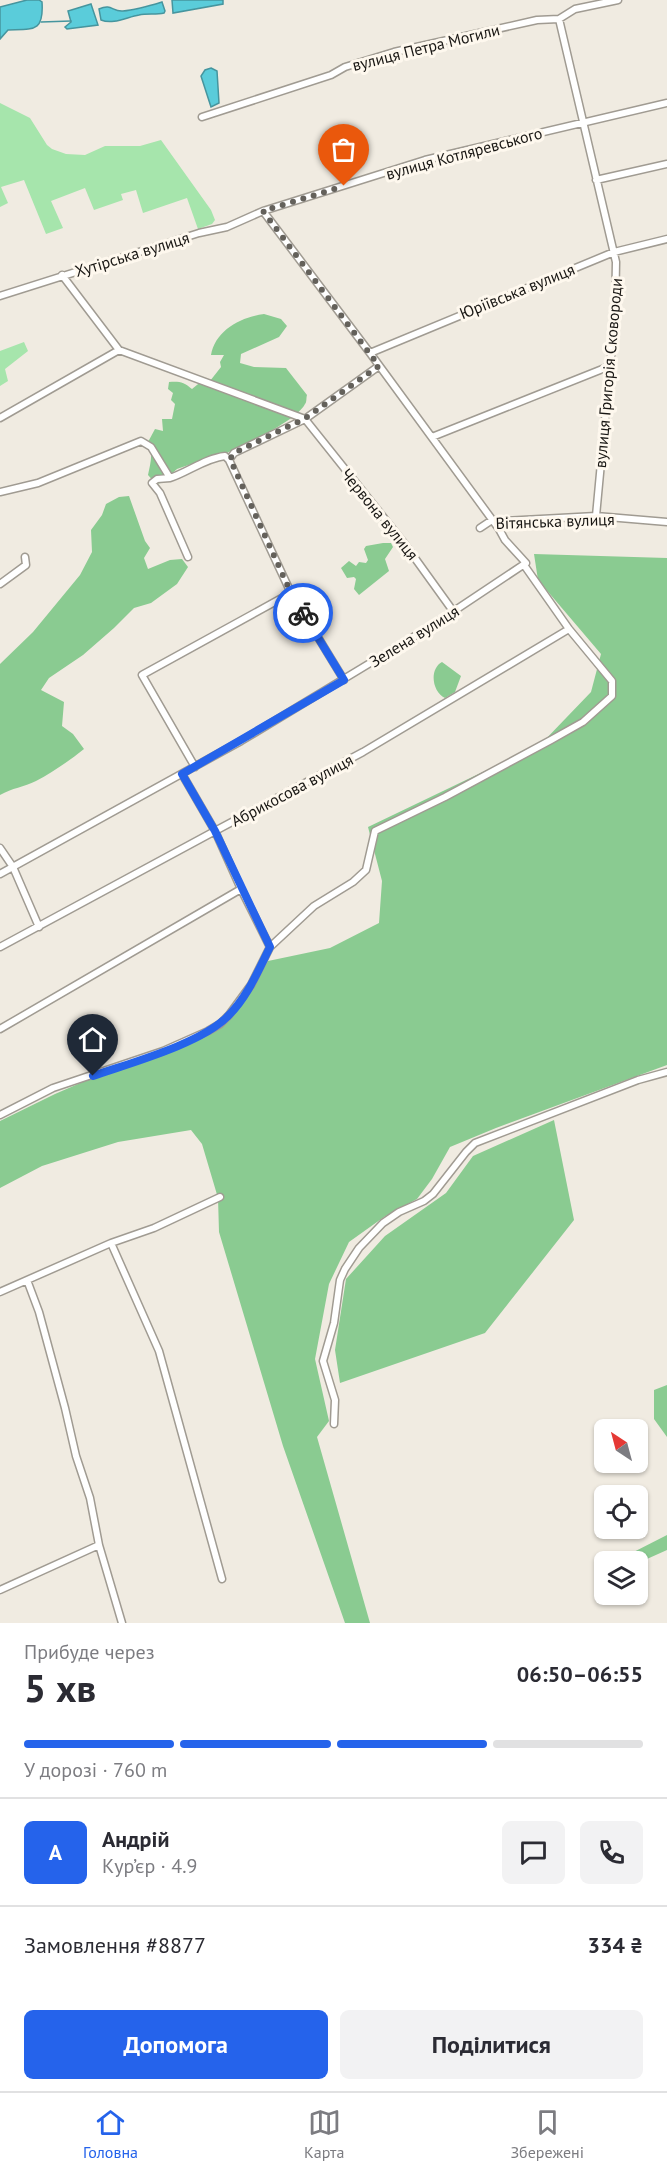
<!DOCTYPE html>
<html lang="uk">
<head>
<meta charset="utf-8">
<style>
  :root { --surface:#fff; --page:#f2f2f3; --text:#2b2b33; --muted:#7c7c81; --line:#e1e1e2; --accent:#2563eb }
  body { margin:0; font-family:"PT Sans",sans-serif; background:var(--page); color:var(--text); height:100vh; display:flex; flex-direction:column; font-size:22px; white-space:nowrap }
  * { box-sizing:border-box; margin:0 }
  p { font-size:20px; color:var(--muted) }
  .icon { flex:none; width:33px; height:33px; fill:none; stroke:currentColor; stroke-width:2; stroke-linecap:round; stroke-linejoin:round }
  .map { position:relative; height:1623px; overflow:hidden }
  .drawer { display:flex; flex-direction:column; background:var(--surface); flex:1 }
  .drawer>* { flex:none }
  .needle { width:39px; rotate:324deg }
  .buttons { position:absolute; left:594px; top:1419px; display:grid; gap:12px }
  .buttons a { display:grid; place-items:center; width:54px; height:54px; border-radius:9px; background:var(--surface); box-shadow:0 2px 4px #0004; font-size:30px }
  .pin { position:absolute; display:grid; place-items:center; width:51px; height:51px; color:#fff; margin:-62px -26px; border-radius:50% 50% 50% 0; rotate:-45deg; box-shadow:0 0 6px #0007 }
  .pin .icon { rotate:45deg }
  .courier { position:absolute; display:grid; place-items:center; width:60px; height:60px; margin:-30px; border:4px solid #2563eb; border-radius:50%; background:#fff; color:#222; box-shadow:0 2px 8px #0007 }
  .summary em { font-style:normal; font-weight:700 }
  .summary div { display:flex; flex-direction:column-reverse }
  .summary { display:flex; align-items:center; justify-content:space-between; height:102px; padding:0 24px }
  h1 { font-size:39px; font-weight:700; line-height:45px }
  .bar { display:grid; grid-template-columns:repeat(4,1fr); gap:9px 6px; align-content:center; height:72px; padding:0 24px }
  .bar i { height:8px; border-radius:4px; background:var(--line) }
  .bar .on { background:var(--accent) }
  .bar p { grid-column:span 4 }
  .line { display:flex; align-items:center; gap:15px; padding:0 24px; border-top:2px solid var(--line) }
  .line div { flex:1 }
  .round { display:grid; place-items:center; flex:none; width:63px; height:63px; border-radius:9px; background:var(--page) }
  .button { display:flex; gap:12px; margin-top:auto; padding:12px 24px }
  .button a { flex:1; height:69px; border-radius:9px; background:var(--accent); color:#fff; font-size:24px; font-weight:700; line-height:69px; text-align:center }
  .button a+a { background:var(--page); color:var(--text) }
  .tabs { display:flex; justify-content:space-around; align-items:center; height:84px; border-top:2px solid var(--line); background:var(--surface); font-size:16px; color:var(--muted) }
  .tabs a { display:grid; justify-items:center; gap:3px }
  .tabs .on { color:var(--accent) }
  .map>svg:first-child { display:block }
  .green { fill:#a6e5ac }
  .forest { fill:#8acb91 }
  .water { fill:#5accda; stroke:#46959e; stroke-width:1.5 }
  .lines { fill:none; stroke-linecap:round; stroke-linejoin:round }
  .stream { stroke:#46959e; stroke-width:1.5 }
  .minor-casing { stroke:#a09b92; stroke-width:9 }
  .minor { stroke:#fff; stroke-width:6 }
  .done { stroke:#64615b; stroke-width:6; stroke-dasharray:0 10.8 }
  .route { stroke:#2563eb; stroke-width:8 }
  .labels { text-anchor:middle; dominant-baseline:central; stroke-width:6; stroke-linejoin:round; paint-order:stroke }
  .street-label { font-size:16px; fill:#181613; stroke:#fef8ee }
</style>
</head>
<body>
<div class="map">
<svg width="667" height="1623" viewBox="0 0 667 1623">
  <rect width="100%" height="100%" fill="#f0ebe1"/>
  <path class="green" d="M0 103 30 118 47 145 52 149 66 154 85 155 105 146H140L161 140 211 210 215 220 212 224 198 229 187 198 143 213 136 190 121 194 123 200 94 210 85 188 51 201 63 228 46 234 24 180 1 187 8 203 0 207Z
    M24 342 28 351 5 369 8 381 0 386V351Z"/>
  <path class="forest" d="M264 314 281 319 287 326 279 337 241 354 240 363 254 367 286 368 307 395C306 398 307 402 305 404 296 422 242 445 223 455H217L177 469 161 483 156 484 148 475C150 465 154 452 148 442L155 429 163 431 162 419H172L175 404 171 400 173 393 168 389 169 382C179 381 184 382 192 389L203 380 210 381 221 367 220 362 224 355H211C215 331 240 317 264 314Z
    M129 496 145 541 150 548 144 558 148 569 170 560 182 559 188 567 177 584 151 603 134 608 114 628 83 655 49 678 41 690 64 702 62 726 73 734 84 749C69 761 53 772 36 781 24 787 12 788 0 795V664L33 632 80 575 92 552 91 530 102 515 106 504 119 497Z
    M383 543H391L393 547 385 559 389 571 359 595 354 589 356 579 354 577 347 578 341 568 349 561 356 566 359 562 366 563 368 560 364 549 366 546Z
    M534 554 667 558V1065L496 1128 450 1147 432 1179 417 1199 384 1217 349 1242 329 1284 315 1359 329 1421 317 1437 370 1623H345L283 1446 219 1232 218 1198 202 1144 191 1130 118 1142 42 1166 0 1188V1121L55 1094 205 1029 229 1015 248 995 268 961 330 948 379 923 382 881 368 827 541 744 591 692 601 654 538 580Z
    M442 662 461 676 455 692 445 698C432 692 429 669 442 662Z
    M554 1120 574 1220 485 1333 340 1383 335 1350 346 1279 385 1236 446 1193 473 1156Z
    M667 1385V1437L654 1419V1390Z
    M667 1535V1550L638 1563 616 1561Z"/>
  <path class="water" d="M27 0H39L42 2C44 32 34 29 8 30L0 39V7Z
    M172 0H223V4L173 13Z
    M162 2 165 11 164 13C156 15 147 13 139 15 127 17 113 25 101 20L99 9C112 3 112 12 123 11 136 10 149 6 162 2Z
    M91 4 98 25 67 29 65 27 71 22 68 11Z
    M211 68 217 71 219 103 211 107 201 76 205 70Z"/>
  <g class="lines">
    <path class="stream" d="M41 22 71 21"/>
    <g class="minor-casing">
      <path id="minor" d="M559 19 616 262 615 314 596 516
        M202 117 331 75 345 67 394 52 537 20 559 19 575 9 618 0
        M596 180 667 164
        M62 275 119 350 305 419
        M0 296 199 233 227 227 263 211 425 160 667 103
        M370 353 614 252 667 239
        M0 418 119 350
        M305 419 404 543 453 611
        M432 437 610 366
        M170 478C188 472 206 458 225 456L229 460
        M0 492 38 483 141 441 151 447 170 478 157 479 152 483 160 493 188 557
        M480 528 492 520 505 521 596 516 667 522
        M0 584 26 565 25 557
        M344 680 291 593 229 460 234 453 305 419 379 366
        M195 767 142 675 291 593
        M0 848 13 867 39 927
        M0 874 241 741 433 625 526 563 505 540 499 529 370 353 263 211
        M241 889 270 947
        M0 947 215 831 182 774
        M0 1029 241 889 215 831 363 752 569 629
        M0 1115 53 1088 163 1051 208 1031 220 1024 229 1015 251 985 270 947 314 906 353 882 366 870 375 831 445 797 551 740 583 722 612 696V681L569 629 524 565
        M111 1243 159 1351 222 1579
        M27 1280 39 1312 65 1408 76 1456 90 1498 99 1545 122 1623
        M0 1292 111 1243 154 1228 220 1197
        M334 1424 335 1400 323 1361 334 1323 340 1280 345 1269 359 1248 383 1223 399 1212 424 1201 433 1194 466 1152 475 1143 638 1080 667 1072
        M0 1590 99 1545"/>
    </g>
    <use href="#minor" class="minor"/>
  </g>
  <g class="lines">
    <path class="done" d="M303 613 291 593 230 459 234 453 304 419 379 366 263 211 344 186"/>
    <path class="route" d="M93 1076C130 1063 200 1044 227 1017 247 998 258 971 270 947L215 831 182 774 344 680 303 613"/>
  </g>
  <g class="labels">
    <g class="street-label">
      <text transform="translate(426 47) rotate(-14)">вулиця Петра Могили</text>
      <text transform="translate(464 153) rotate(-15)">вулиця Котляревського</text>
      <text transform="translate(132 254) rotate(-17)">Хутірська вулиця</text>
      <text transform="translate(517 291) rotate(-22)">Юріївська вулиця</text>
      <text transform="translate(608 373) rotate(-85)">вулиця Григорія Сковороди</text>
      <text transform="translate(380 514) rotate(51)">Червона вулиця</text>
      <text transform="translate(555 521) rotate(-2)">Вітянська вулиця</text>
      <text transform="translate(414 636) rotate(-32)">Зелена вулиця</text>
      <text transform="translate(292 790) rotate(-28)">Абрикосова вулиця</text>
    </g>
  </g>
</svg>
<div class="buttons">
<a><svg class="needle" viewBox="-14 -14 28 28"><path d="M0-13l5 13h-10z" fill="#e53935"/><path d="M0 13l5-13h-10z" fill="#7c7c81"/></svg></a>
<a><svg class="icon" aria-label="locate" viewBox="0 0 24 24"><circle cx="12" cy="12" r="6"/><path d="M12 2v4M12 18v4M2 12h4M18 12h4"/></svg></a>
<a><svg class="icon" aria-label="layers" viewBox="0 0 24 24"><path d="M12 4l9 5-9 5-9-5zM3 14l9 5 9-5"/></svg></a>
</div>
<div class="pin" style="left:344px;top:186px;background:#ea580c"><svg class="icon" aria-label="bag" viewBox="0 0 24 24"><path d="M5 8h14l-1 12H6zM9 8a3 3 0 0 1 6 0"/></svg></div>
<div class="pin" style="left:93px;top:1076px;background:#1f2937"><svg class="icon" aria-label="home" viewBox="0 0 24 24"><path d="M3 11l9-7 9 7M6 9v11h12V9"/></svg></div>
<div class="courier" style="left:303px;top:613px"><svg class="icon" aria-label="bike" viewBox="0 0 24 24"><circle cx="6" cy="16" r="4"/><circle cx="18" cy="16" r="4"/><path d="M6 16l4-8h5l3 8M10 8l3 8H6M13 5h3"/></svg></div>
</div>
<section class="drawer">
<div class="summary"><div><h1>5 хв</h1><p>Прибуде через</p></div><em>06:50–06:55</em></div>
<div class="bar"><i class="on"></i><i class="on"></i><i class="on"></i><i></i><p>У дорозі · 760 m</p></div>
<div class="line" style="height:108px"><b class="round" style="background:var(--accent);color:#fff">А</b><div><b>Андрій</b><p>Кур’єр · 4.9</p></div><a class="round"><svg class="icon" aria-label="chat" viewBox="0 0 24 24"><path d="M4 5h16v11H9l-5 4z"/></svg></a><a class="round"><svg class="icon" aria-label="phone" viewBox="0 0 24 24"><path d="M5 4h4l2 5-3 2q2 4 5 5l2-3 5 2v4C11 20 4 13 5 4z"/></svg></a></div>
<div class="line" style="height:78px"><div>Замовлення #8877</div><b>334 ₴</b></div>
<div class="button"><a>Допомога</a><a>Поділитися</a></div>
</section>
<nav class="tabs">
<a class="on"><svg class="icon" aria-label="home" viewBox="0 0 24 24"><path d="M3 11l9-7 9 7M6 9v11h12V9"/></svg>Головна</a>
<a><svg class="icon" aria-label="map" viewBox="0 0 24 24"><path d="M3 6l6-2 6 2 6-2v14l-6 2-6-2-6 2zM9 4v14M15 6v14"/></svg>Карта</a>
<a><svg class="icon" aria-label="saved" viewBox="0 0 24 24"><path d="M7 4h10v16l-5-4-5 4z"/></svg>Збережені</a>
</nav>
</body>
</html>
